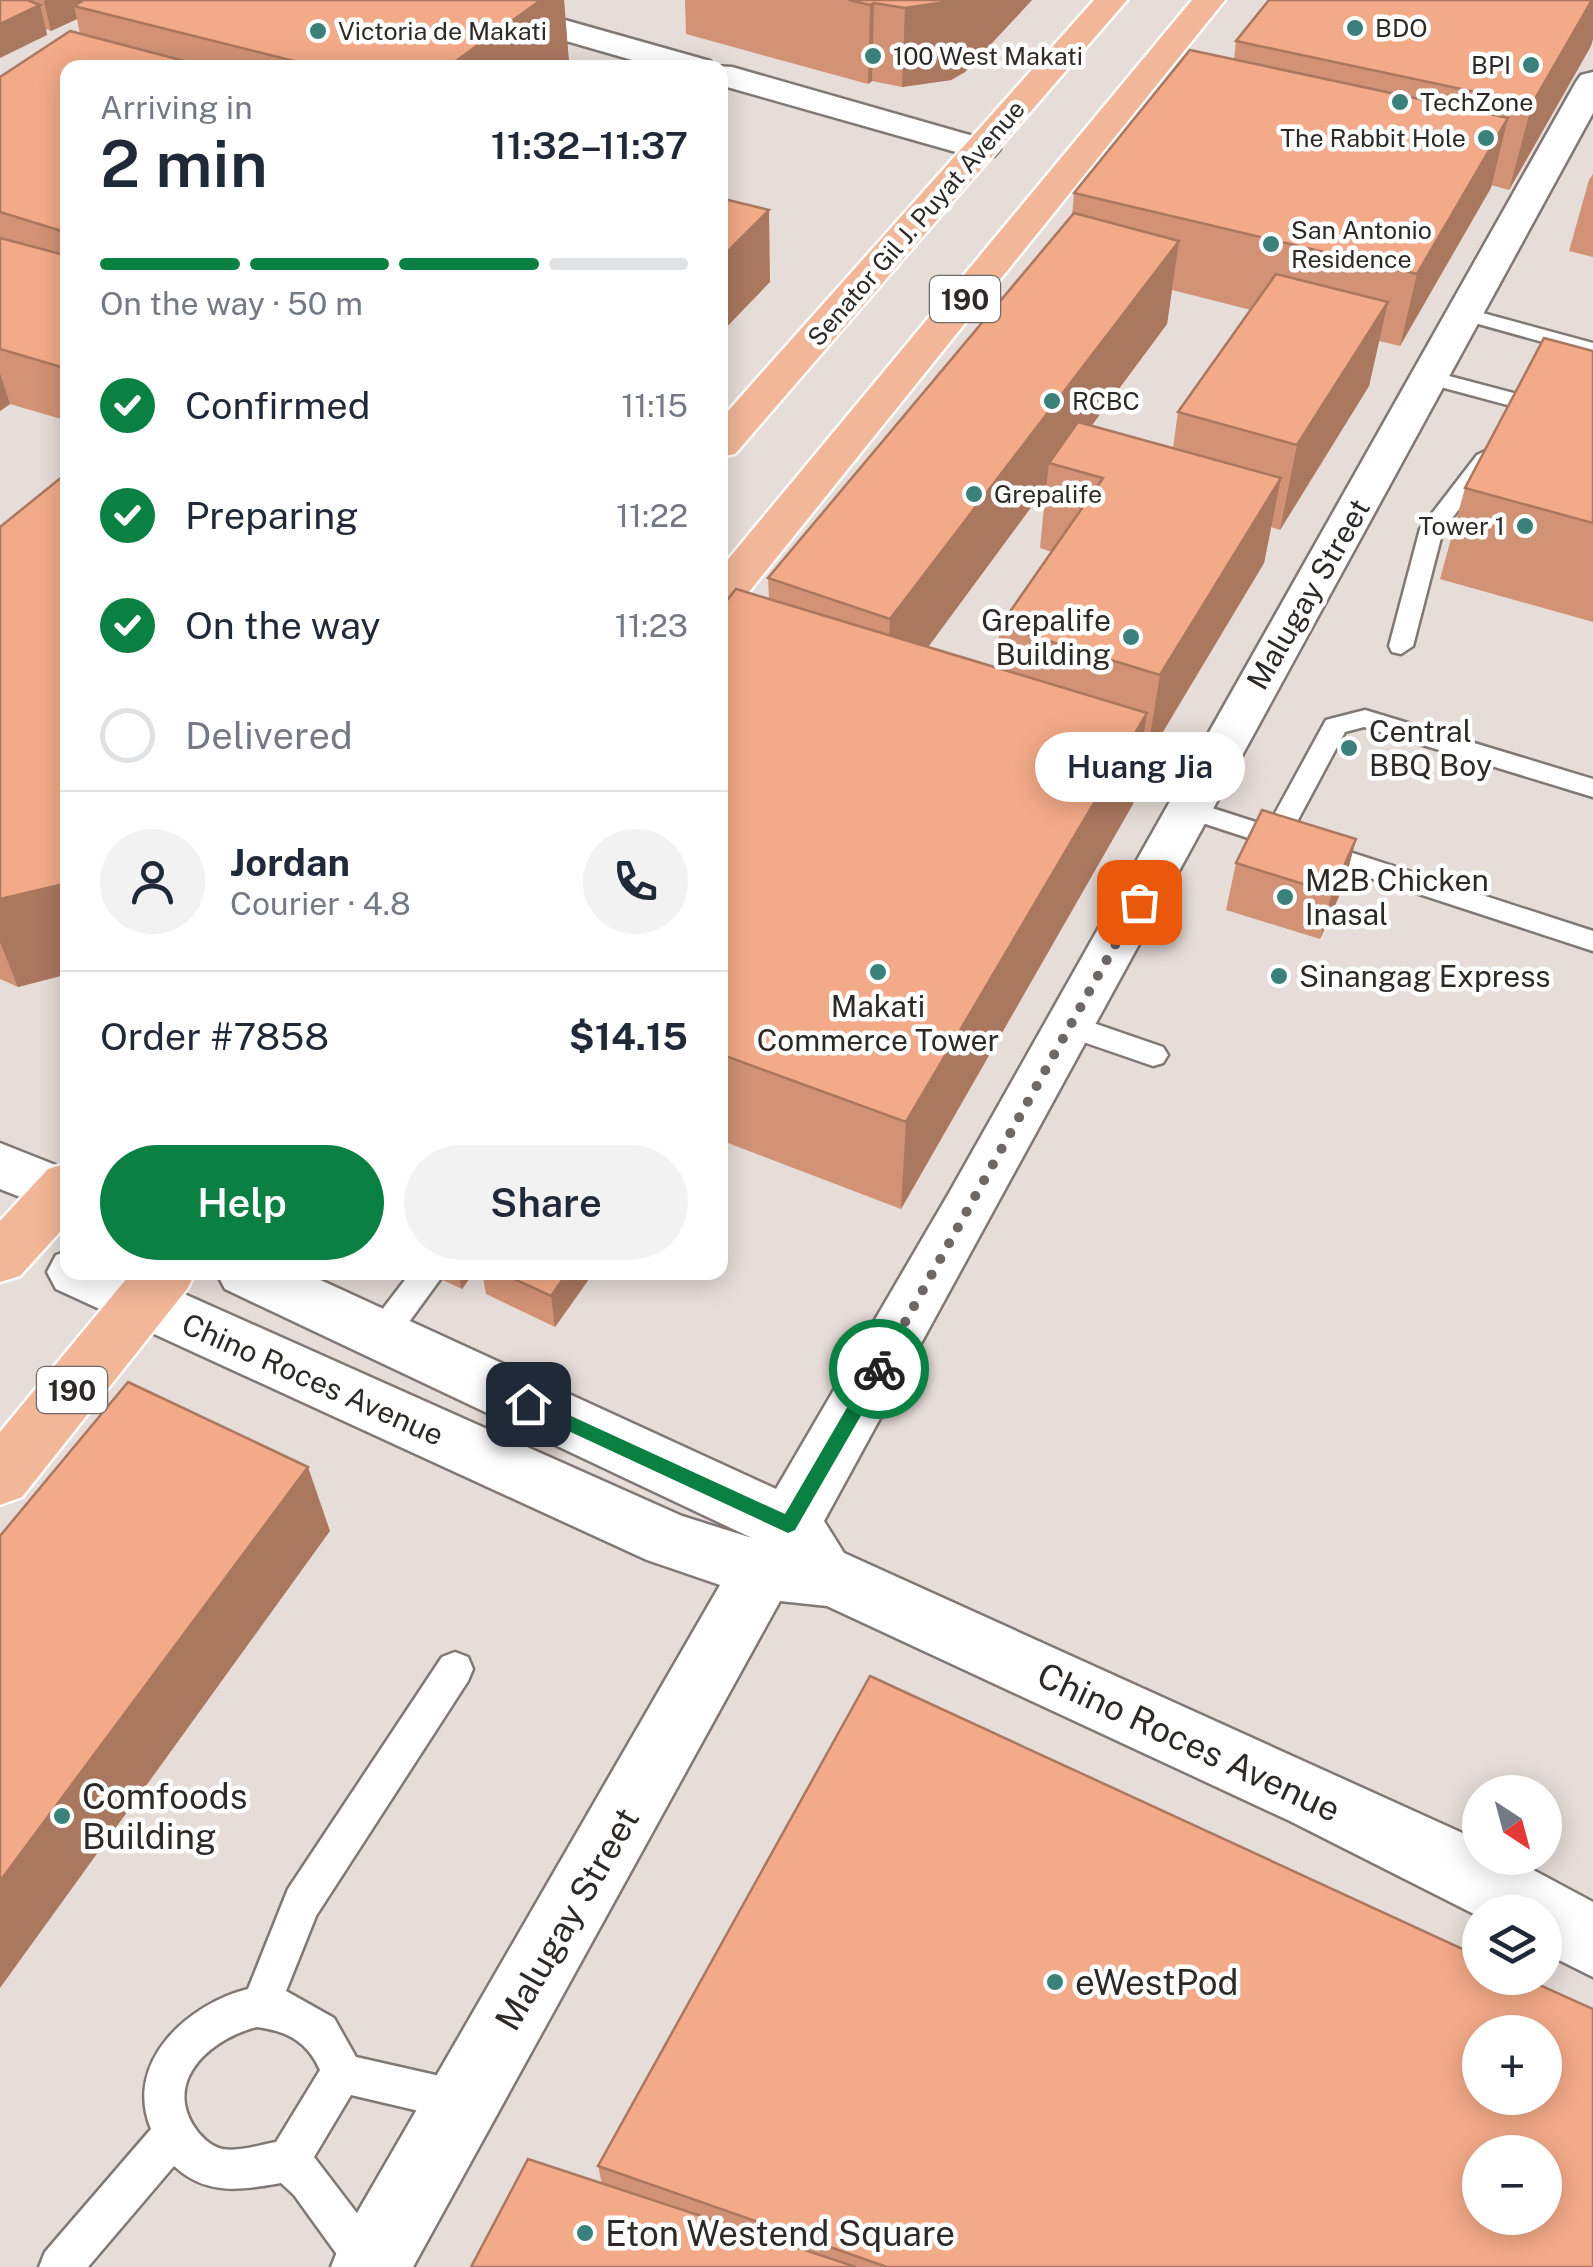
<!DOCTYPE html>
<html lang="en">
<head>
<meta charset="utf-8">
<style>
  :root { --surface:#fff; --page:#f2f2f3; --text:#1f2937; --muted:#747a83; --line:#e0e1e3; --accent:#0b8043 }
  body { margin:0; font-family:"Public Sans",sans-serif; background:var(--page); color:var(--text); height:100vh; display:flex; flex-direction:column; font-size:38px; white-space:nowrap }
  * { box-sizing:border-box; margin:0 }
  p { font-size:32px; color:var(--muted) }
  .icon { flex:none; width:55px; height:55px; fill:none; stroke:currentColor; stroke-width:2; stroke-linecap:round; stroke-linejoin:round }
  .map { position:relative; flex:1; overflow:hidden }
  .drawer { position:absolute; left:60px; top:60px; width:668px; height:1220px; display:flex; flex-direction:column; background:var(--surface); border-radius:20px; box-shadow:0 5px 25px #0003 }
  .drawer>* { flex:none }
  .needle { width:65px; rotate:144deg }
  .controls { position:absolute; left:1462px; top:1775px; display:grid; gap:20px }
  .controls a { display:grid; place-items:center; width:100px; height:100px; border-radius:50%; background:var(--surface); box-shadow:0 5px 25px #0003; font-size:50px }
  .pin { position:absolute; display:grid; place-items:center; width:85px; height:85px; color:#fff; margin:-42px; border-radius:20px; box-shadow:0 5px 15px #0006 }
  .courier { position:absolute; display:grid; place-items:center; width:100px; height:100px; margin:-50px; border:8px solid #0b8043; border-radius:50%; background:#fff; color:#222; box-shadow:0 2px 12px #0007 }
  .bubble { position:absolute; height:70px; border-radius:35px; background:var(--surface); box-shadow:0 5px 25px #0003; font-size:32px; font-weight:600; line-height:70px; text-align:center }
  .head em { font-style:normal; font-weight:600 }
  .head div { display:flex; flex-direction:column-reverse }
  .head { display:flex; align-items:center; justify-content:space-between; height:170px; padding:0 40px }
  h1 { font-size:65px; font-weight:600; line-height:75px }
  .bar { display:grid; grid-template-columns:repeat(4,1fr); gap:15px 10px; align-content:center; height:120px; padding:0 40px }
  .bar i { height:12px; border-radius:8px; background:var(--line) }
  .bar .active { background:var(--accent) }
  .bar p { grid-column:span 4 }
  .line { display:flex; align-items:center; gap:25px; padding:0 40px; border-top:2px solid var(--line) }
  .line div { flex:1 }
  .round { display:grid; place-items:center; flex:none; width:105px; height:105px; border-radius:52px; background:var(--page) }
  ol { padding:0 40px; list-style:none }
  li { display:flex; align-items:center; gap:30px; height:110px }
  li p { margin-inline-start:auto }
  li .icon { padding:10px; border-radius:50%; background:var(--accent); color:#fff; stroke-width:4 }
  li:last-child { color:var(--muted) }
  li i { width:55px; height:55px; border:5px solid var(--line); border-radius:50% }
  .cta { display:flex; gap:20px; margin-top:auto; padding:20px 40px }
  .cta a { flex:1; height:115px; border-radius:60px; background:var(--accent); color:#fff; font-size:40px; font-weight:600; line-height:115px; text-align:center }
  .cta a+a { background:var(--page); color:var(--text) }
  .map>svg:first-child { display:block }
  .lines { fill:none; stroke-linecap:round; stroke-linejoin:round }
  .lane-casing { stroke:#817874; stroke-width:5 }
  .secondary-casing { stroke:#817874; stroke-width:5 }
  .primary-casing { stroke:#fff; stroke-width:5 }
  .lane { fill:#fff; fill-rule:evenodd }
  .secondary { fill:#fff; fill-rule:evenodd }
  .primary { fill:#f2b698; fill-rule:evenodd }
  .wall { fill:#d19275; fill-rule:evenodd }
  .shaded-wall { fill:#aa775f }
  .building { fill:#f3aa88; stroke:#aa775f; stroke-width:2.5; fill-rule:evenodd }
  .route { fill:#0b8043 }
  .done { stroke:#6e6865; stroke-width:10; stroke-dasharray:0 18 }
  .poi-dot { fill:#3a817b; stroke:#fff; stroke-width:4 }
  .labels { text-anchor:middle; dominant-baseline:central; stroke-width:9; stroke-linejoin:round; paint-order:stroke }
  .far-poi-label { font-size:25px; fill:#2d2927; stroke:#fff; text-anchor:start }
  .far-street-label { font-size:25px; fill:#2d2927; stroke:#fff }
  .shield { fill:#fff; stroke:#6c6968; stroke-width:2.5 }
  .shield-label { font-size:28px; font-weight:bold; fill:#2d2927 }
  .street-label { font-size:30px; fill:#2d2927; stroke:#fff }
  .poi-label { font-size:30px; fill:#2d2927; stroke:#fff; text-anchor:start }
  .near-street-label { font-size:35px; fill:#2d2927; stroke:#fff }
  .near-poi-label { font-size:35px; fill:#2d2927; stroke:#fff; text-anchor:start }
</style>
</head>
<body>
<div class="map">
<svg width="1593" height="2267" viewBox="0 0 1593 2267">
  <rect width="100%" height="100%" fill="#e6dcd8"/>
  <g class="lines">
    <g class="lane-casing">
      <path id="lane" d="M1464 308 1593 343V356L1457 318 1454 314 1457 310Z
        M1430 371 1593 414V428L1422 382 1419 377Z
        M1496 446 1507 453 1493 465 1443 530 1413 646 1401 654 1392 652 1389 646 1420 529 1477 455Z
        M1365 710 1593 779V797L1364 727 1345 732 1291 833 1593 931V951L1181 816 1177 810 1181 804 1190 801 1268 826 1326 720Z
        M1070 1015 1163 1047 1168 1055 1163 1063 1153 1066 1060 1034 1056 1026 1060 1018Z
        M411 1272 444 1274 390 1348 379 1351 368 1348 363 1338 368 1328Z
        M455 1652 468 1657 473 1669 468 1681 316 1916 286 1991 334 2018 356 2057 462 2081 476 2087 482 2101 476 2115 462 2121 351 2095 314 2157 385 2250 390 2267H346L294 2195 281 2183C240 2190 207 2196 174 2166L88 2267H39L45 2252 151 2129C123 2062 188 2004 248 1989L288 1889 442 1657ZM257 2027C287 2031 307 2041 320 2070L276 2142C259 2145 240 2152 222 2149 210 2146 199 2135 193 2125 164 2077 215 2037 257 2027Z"/>
    </g>
    <g class="secondary-casing">
      <path id="secondary" d="M443 0H494L710 61 713 66 732 67 994 142 1000 149 994 156 982 160 970 156 720 85V68H660L448 7Z
        M1593 72V113L824 1521 844 1553 1480 1841V1858H1511L1593 1902V1977L1545 1953V1912H1480V1917L1290 1821 827 1606 780 1601 413 2267H331L342 2239 720 1585 647 1560 56 1289 47 1272 56 1255 68 1251V1272H135L682 1516 752 1538 225 1289 216 1272H303L776 1489 949 1193 1576 82 1581 75Z
        M0 1143 68 1170V1216L0 1189Z"/>
    </g>
    <g class="primary-casing">
      <path id="primary" d="M1094 0H1127L735 454 720 457V420Z
        M1192 0H1225L736 608 720 612V569Z
        M68 1163V1223L20 1276 0 1282V1221L48 1169Z
        M132 1272H196L187 1289 22 1497 0 1505V1432Z"/>
    </g>
    <use href="#lane" class="lane"/>
    <use href="#secondary" class="secondary"/>
    <use href="#primary" class="primary"/>
  </g>
  <path class="wall" d="M0 0H564L569 63 563 68H68V421L10 404 0 411V77L80 34 77 19 51 31 46 29 47 35Z
    M685 0H1032L965 72 951 80 902 87 872 81 868 84 686 34Z
    M1236 41 1591 46 1509 190 1491 185 1400 346 1379 341 1369 386 1280 530 1271 527 1264 563 1146 760 1140 758 1133 804 901 1209 720 1140V609L769 599 768 578 1072 216 1074 193 1234 59ZM1172 290 1251 310 1178 412 1173 448 1091 426 1167 324ZM1046 487 1040 548 1052 552 1000 626 996 668 928 647Z
    M1593 174V257L1569 251 1589 180Z
    M1593 351V622L1440 579 1465 488Z
    M68 472V974L18 987 0 979V527Z
    M1356 839 1344 885 1320 939 1226 910 1236 863Z
    M425 1272H474L462 1289Z
    M482 1272H594L555 1327 486 1294Z
    M598 2166 1593 2267H471L602 2184Z"/>
  <path class="shaded-wall" d="M46 0H107L74 6 77 19 51 31 44 1Z
    M541 0H564L569 63 563 68H446Z
    M958 0H1032L965 72 951 80 902 87 905 8Z
    M1593 0V39L1591 46 1509 190 1532 104Z
    M874 3 872 81 868 84 870 5Z
    M40 5 47 35 0 58V24Z
    M1508 118 1491 188 1400 346 1417 274Z
    M769 210 770 282 720 334V259Z
    M1179 241 1167 324 1061 467 1049 463 1046 487 886 704 890 619Z
    M1388 302 1369 386 1280 530 1297 445Z
    M0 373 10 404 0 411Z
    M1281 478 1264 563 1146 760 1160 675Z
    M1147 713 1133 804 901 1209 906 1122Z
    M1356 839 1344 885 1320 939 1332 893Z
    M68 883V974L18 987 0 942V899Z
    M459 1272H474L462 1289 458 1274Z
    M568 1272H594L555 1327 551 1296Z
    M308 1467 330 1531 0 1988V1881Z"/>
  <path class="building" d="M0 0H27L40 5 0 24Z
    M84 0H541L446 68H322L74 6Z
    M849 0H958L905 8 874 3 870 5Z
    M1269 0H1592L1532 104 1236 41Z
    M70 31 211 68H68V233L0 212V77Z
    M1190 50 1508 118 1417 274 1074 193Z
    M720 198 769 210 720 259Z
    M1074 213 1179 241 890 619 768 578Z
    M0 238 68 256V369L0 349Z
    M1276 274 1388 302 1297 445 1178 412Z
    M1544 338 1593 351V523L1465 488Z
    M1078 422 1281 478 1160 675 1000 626 1103 478 1049 463Z
    M68 472V883L0 899V527Z
    M736 589 1147 713 906 1122 720 1054V609Z
    M1262 810 1356 839 1332 893 1236 863Z
    M499 1272H568L551 1296Z
    M128 1382 308 1467 0 1881V1536Z
    M870 1676 1480 1957V1978H1524L1593 2009V2267H887L598 2166ZM1480 2032H1545V2098H1480ZM1480 2152H1545V2218H1480Z
    M528 2159 856 2267H471Z"/>
  <path class="route" d="M879 1361 888 1369 885 1374 795 1530 788 1533 521 1409 519 1404 528 1396 534 1399 785 1514 873 1363Z"/>
  <g class="lines">
    <path class="done" d="M879 1369 1139 902"/>
  </g>
  <g class="poi-dot">
    <circle cx="1355" cy="28" r="10"/>
    <circle cx="318" cy="31" r="10"/>
    <circle cx="873" cy="56" r="10"/>
    <circle cx="1531" cy="65" r="10"/>
    <circle cx="1400" cy="102" r="10"/>
    <circle cx="1486" cy="138" r="10"/>
    <circle cx="1271" cy="244" r="10"/>
    <circle cx="1052" cy="401" r="10"/>
    <circle cx="974" cy="494" r="10"/>
    <circle cx="1525" cy="526" r="10"/>
    <circle cx="1131" cy="637" r="10"/>
    <circle cx="1349" cy="748" r="10"/>
    <circle cx="1285" cy="897" r="10"/>
    <circle cx="878" cy="972" r="10"/>
    <circle cx="1279" cy="976" r="10"/>
    <circle cx="62" cy="1816" r="10"/>
    <circle cx="1055" cy="1982" r="10"/>
    <circle cx="585" cy="2233" r="10"/>
  </g>
  <g class="labels">
    <g class="far-poi-label">
      <text x="1375" y="28">BDO</text>
      <text x="338" y="31">Victoria de Makati</text>
      <text x="893" y="56">100 West Makati</text>
      <text x="1511" y="65" text-anchor="end">BPI</text>
      <text x="1420" y="102">TechZone</text>
      <text x="1466" y="138" text-anchor="end">The Rabbit Hole</text>
      <text x="1291" y="230">San Antonio<tspan x="1291" dy="29">Residence</tspan></text>
      <text x="1072" y="401">RCBC</text>
      <text x="994" y="494">Grepalife</text>
      <text x="1505" y="526" text-anchor="end">Tower 1</text>
    </g>
    <g class="far-street-label">
      <text transform="translate(916 223) rotate(-49)">Senator Gil J. Puyat Avenue</text>
    </g>
    <g class="shield">
      <rect x="930" y="276" width="70" height="46" rx="8"/>
      <rect x="37" y="1367" width="70" height="46" rx="8"/>
    </g>
    <g class="shield-label">
      <text x="965" y="299">190</text>
      <text x="72" y="1390">190</text>
    </g>
    <g class="street-label">
      <text transform="translate(1308 594) rotate(-60)">Malugay Street</text>
      <text transform="translate(313 1379) rotate(24)">Chino Roces Avenue</text>
    </g>
    <g class="poi-label">
      <text x="1111" y="620" text-anchor="end">Grepalife<tspan x="1111" dy="34">Building</tspan></text>
      <text x="1369" y="731">Central<tspan x="1369" dy="34">BBQ Boy</tspan></text>
      <text x="1305" y="880">M2B Chicken<tspan x="1305" dy="34">Inasal</tspan></text>
      <text x="1299" y="976">Sinangag Express</text>
      <text x="878" y="1006" text-anchor="middle">Makati<tspan x="878" dy="34">Commerce Tower</tspan></text>
    </g>
    <g class="near-street-label">
      <text transform="translate(1189 1742) rotate(25)">Chino Roces Avenue</text>
      <text transform="translate(567 1919) rotate(-60)">Malugay Street</text>
    </g>
    <g class="near-poi-label">
      <text x="82" y="1796">Comfoods<tspan x="82" dy="40">Building</tspan></text>
      <text x="1075" y="1982">eWestPod</text>
      <text x="605" y="2233">Eton Westend Square</text>
    </g>
  </g>
</svg>
<div class="controls">
<a><svg class="needle" viewBox="-14 -14 28 28"><path d="M0-13l5 13h-10z" fill="#e53935"/><path d="M0 13l5-13h-10z" fill="#747a83"/></svg></a>
<a><svg class="icon" aria-label="layers" viewBox="0 0 24 24"><path d="M12 4l9 5-9 5-9-5zM3 14l9 5 9-5"/></svg></a>
<a>+</a>
<a>−</a>
</div>
<div class="pin" style="left:1139px;top:902px;background:#ea580c"><svg class="icon" aria-label="bag" viewBox="0 0 24 24"><path d="M5 8h14l-1 12H6zM9 8a3 3 0 0 1 6 0"/></svg></div>
<div class="pin" style="left:528px;top:1404px;background:#1f2937"><svg class="icon" aria-label="home" viewBox="0 0 24 24"><path d="M3 11l9-7 9 7M6 9v11h12V9"/></svg></div>
<div class="courier" style="left:879px;top:1369px"><svg class="icon" aria-label="bike" viewBox="0 0 24 24"><circle cx="6" cy="16" r="4"/><circle cx="18" cy="16" r="4"/><path d="M6 16l4-8h5l3 8M10 8l3 8H6M13 5h3"/></svg></div>
<div class="bubble" style="left:1035px;top:732px;width:210px">Huang Jia</div>
<section class="drawer">
<div class="head"><div><h1>2 min</h1><p>Arriving in</p></div><em>11:32–11:37</em></div>
<div class="bar"><i class="active"></i><i class="active"></i><i class="active"></i><i></i><p>On the way · 50 m</p></div>
<ol>
<li><svg class="icon" aria-label="check" viewBox="0 0 24 24"><path d="M5 12l5 5 9-10"/></svg>Confirmed<p>11:15</p></li>
<li><svg class="icon" aria-label="check" viewBox="0 0 24 24"><path d="M5 12l5 5 9-10"/></svg>Preparing<p>11:22</p></li>
<li><svg class="icon" aria-label="check" viewBox="0 0 24 24"><path d="M5 12l5 5 9-10"/></svg>On the way<p>11:23</p></li>
<li><i></i>Delivered</li>
</ol>
<div class="line" style="height:180px"><a class="round"><svg class="icon" aria-label="person" viewBox="0 0 24 24"><circle cx="12" cy="8" r="4"/><path d="M4 21q1-7 8-7t8 7"/></svg></a><div><b>Jordan</b><p>Courier · 4.8</p></div><a class="round"><svg class="icon" aria-label="phone" viewBox="0 0 24 24"><path d="M5 4h4l2 5-3 2q2 4 5 5l2-3 5 2v4C11 20 4 13 5 4z"/></svg></a></div>
<div class="line" style="height:130px"><div>Order #7858</div><b>$14.15</b></div>
<div class="cta"><a>Help</a><a>Share</a></div>
</section>
</div>
</body>
</html>
